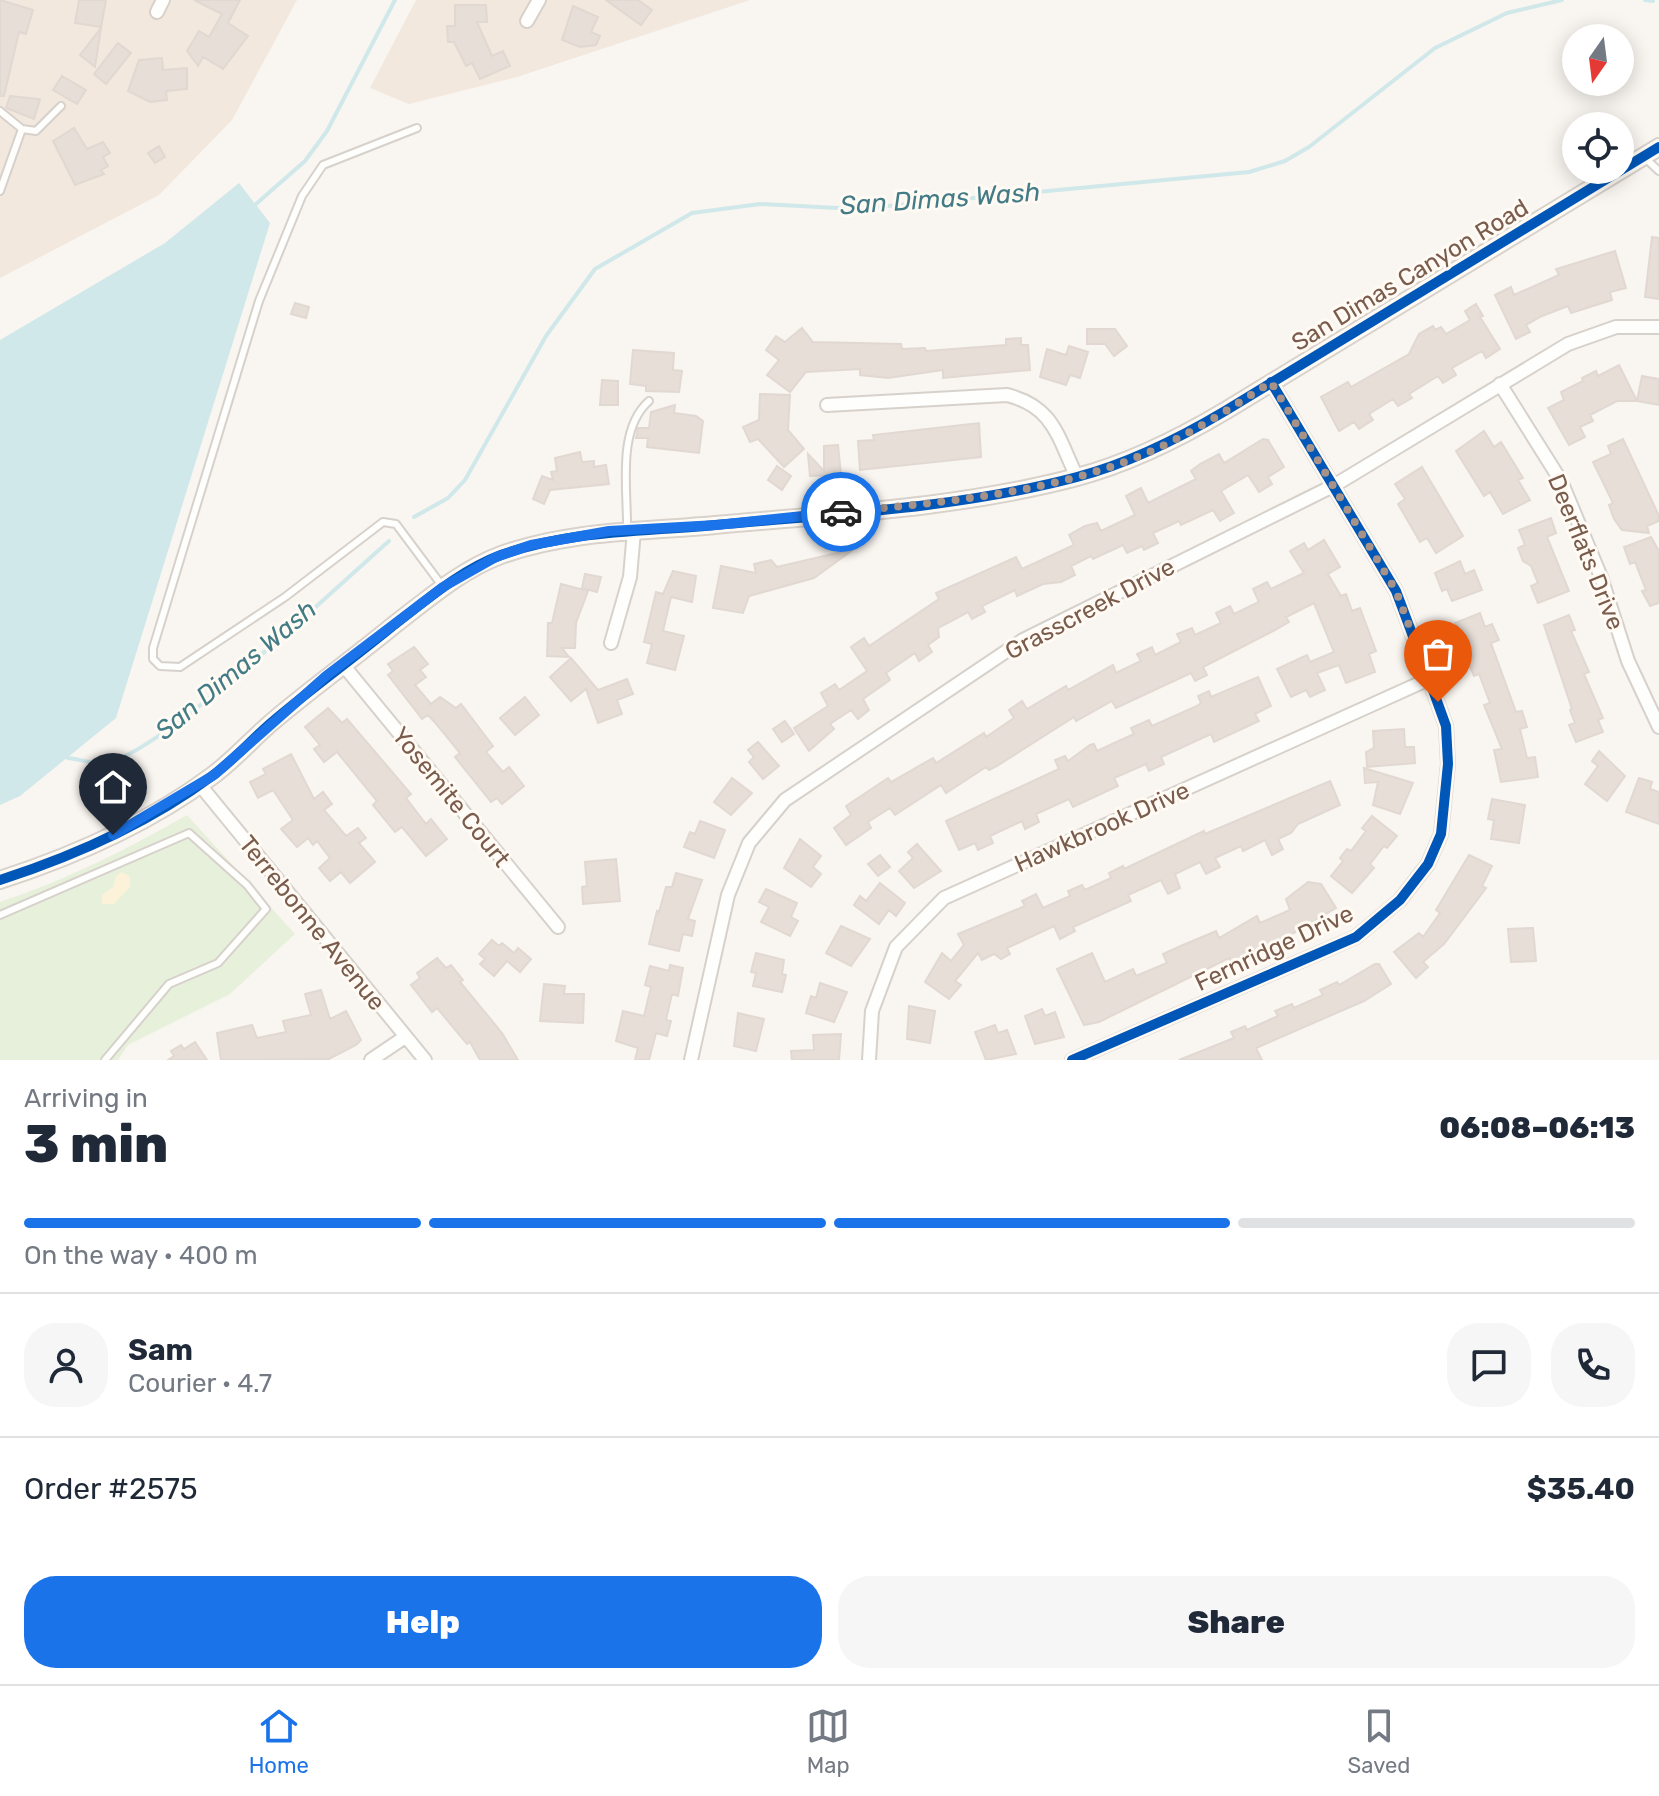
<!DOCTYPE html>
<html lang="en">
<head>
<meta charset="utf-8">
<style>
  :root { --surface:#fff; --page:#f6f6f7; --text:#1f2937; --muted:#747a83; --line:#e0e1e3; --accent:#1a73e8 }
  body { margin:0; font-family:Rubik,sans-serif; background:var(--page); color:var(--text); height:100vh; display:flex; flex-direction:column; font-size:30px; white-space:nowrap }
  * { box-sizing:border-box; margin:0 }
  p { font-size:26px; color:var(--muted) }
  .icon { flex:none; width:44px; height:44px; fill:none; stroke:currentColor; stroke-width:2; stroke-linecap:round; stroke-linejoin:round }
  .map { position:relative; height:1060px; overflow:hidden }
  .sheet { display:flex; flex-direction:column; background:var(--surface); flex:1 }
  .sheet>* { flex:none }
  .needle { width:52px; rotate:194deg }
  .fabs { position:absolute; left:1562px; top:24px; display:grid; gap:16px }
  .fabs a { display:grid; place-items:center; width:72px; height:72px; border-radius:50%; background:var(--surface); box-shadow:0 4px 20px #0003; font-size:40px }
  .pin { position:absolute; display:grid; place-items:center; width:68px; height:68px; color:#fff; margin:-82px -34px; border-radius:50% 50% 50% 0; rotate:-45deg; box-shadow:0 0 8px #0007 }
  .pin .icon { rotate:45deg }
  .courier { position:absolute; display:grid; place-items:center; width:80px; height:80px; margin:-40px; border:6px solid #1a73e8; border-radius:50%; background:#fff; color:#222; box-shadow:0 2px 10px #0007 }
  .summary em { font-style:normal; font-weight:800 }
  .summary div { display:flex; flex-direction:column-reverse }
  .summary { display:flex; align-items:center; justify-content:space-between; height:136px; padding:0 24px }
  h1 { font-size:52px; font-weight:800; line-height:60px }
  .bar { display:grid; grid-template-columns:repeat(4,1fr); gap:12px 8px; align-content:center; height:96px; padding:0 24px }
  .bar i { height:10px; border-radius:6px; background:var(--line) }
  .bar .active { background:var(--accent) }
  .bar p { grid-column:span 4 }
  .line { display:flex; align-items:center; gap:20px; padding:0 24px; border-top:2px solid var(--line) }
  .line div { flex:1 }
  .round { display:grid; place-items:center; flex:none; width:84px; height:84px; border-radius:32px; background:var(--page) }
  .cta { display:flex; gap:16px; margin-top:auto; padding:16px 24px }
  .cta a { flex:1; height:92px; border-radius:32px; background:var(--accent); color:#fff; font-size:32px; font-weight:800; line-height:92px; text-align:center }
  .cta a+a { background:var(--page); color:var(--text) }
  .dock { display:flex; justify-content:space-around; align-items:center; height:112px; border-top:2px solid var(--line); background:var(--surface); font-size:22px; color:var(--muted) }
  .dock a { display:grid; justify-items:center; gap:4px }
  .dock .active { color:var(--accent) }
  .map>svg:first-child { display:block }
  .residential { fill:#f2e8de }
  .green { fill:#e7f0db }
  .sand { fill:#fbf2d9 }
  .water { fill:#d0e8ea }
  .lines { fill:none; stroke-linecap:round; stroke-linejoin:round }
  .stream { stroke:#d0e8ea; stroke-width:4 }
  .building { fill:#e6ded7; stroke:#e2d8d2; stroke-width:2 }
  .lane-casing { stroke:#d7d1cb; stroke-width:10 }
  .street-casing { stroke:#d7d1cb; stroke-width:16 }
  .secondary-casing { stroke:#d9d2cb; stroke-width:20 }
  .lane { stroke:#fefefd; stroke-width:6 }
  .street { stroke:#fefefd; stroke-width:12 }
  .secondary { stroke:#fefefd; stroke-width:16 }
  .cycleway-casing { stroke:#fffaf3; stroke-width:15 }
  .cycleway { stroke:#0057b8; stroke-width:10 }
  .done { stroke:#a69286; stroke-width:8; stroke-dasharray:0 14.4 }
  .route { stroke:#1a73e8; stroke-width:10 }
  .labels { text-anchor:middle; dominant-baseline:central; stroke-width:6; stroke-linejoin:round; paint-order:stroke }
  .street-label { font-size:24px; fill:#7a5c4d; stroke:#fffaf3 }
  .water-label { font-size:26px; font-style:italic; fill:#437c86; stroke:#fffaf3 }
</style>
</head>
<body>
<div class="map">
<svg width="1659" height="1060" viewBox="0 0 1659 1060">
  <rect width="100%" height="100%" fill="#f9f5f0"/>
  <path class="residential" d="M0 0H297L232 120 159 195 0 278Z
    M416 0H750L517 77 409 104 370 88Z"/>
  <path class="green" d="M187 815 295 934 230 994 128 1045 118 1060H0V902C66 880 128 849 187 815Z"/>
  <path class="sand" d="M122 872 130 877V887L114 904H102V895L113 887 116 876Z"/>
  <path class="water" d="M239 183 270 223 116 718 20 796 0 805V340L165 243Z"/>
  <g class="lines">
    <path class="stream" d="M1645 0 1653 1
      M256 204 305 161 327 131 395 0
      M414 517 448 498 465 480 546 336 595 269 692 213 760 204 856 209 1249 172 1285 161 1309 147 1435 48 1507 13 1562 0
      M68 758C79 759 93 764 104 763 157 758 341 583 389 541"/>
  </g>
  <path class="building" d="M0 0 33 10 26 34 19 32 4 96H0Z
    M79 0H106L101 27 75 23Z
    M194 0H240L228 23 248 36 223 69 203 57 198 66 187 51 199 31 209 37 222 14Z
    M606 0H638L652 10 641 25Z
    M455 5H486L487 22H477L492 56 503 51 510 66 480 79 472 63 466 66 454 42H448L447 26H455Z
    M573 6 598 17 591 32 600 36 596 45 580 47 562 40Z
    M101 28 95 67 80 55Z
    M118 43 131 53 106 84 94 74Z
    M162 58 163 70 187 68V89L166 91 167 100 150 102 128 91 139 60Z
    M62 76 86 90 77 104 53 90Z
    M10 96 40 99 34 119 6 108Z
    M74 128 87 149 103 142 110 153 103 157 108 166 101 170 104 174 75 185 53 141Z
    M159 146 165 157 155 163 148 153Z
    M1652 237 1659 238V299L1645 297Z
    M1615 251 1626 288 1610 292 1612 300 1571 313 1568 306 1542 316 1526 325 1530 332 1516 339 1495 295 1511 287 1514 295 1559 275 1556 269Z
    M295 303 309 307 306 318 291 314Z
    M1476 304 1483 316 1480 317 1500 349 1486 358 1482 351 1452 368 1456 375 1443 383 1438 376 1409 394 1412 398 1398 406 1393 399 1369 414 1373 420 1359 429 1354 422 1339 431 1321 397 1348 382 1351 387 1409 354 1419 334 1433 326 1435 330 1441 327 1446 334 1470 320 1465 311Z
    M802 328 813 342 901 344 902 349 925 348 926 351 1006 345V339L1021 338V345H1028L1030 370 943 378V370L888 378 860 375V369L806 372 790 392 767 375 779 360 766 350 776 336 785 342Z
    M1087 329H1115L1127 346 1114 356 1105 344H1087Z
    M1069 346 1088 352 1080 378 1070 375 1066 385 1040 377 1047 349 1066 355Z
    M633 350 674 353 673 370 682 371 679 392 646 391V386L630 384Z
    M1619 365 1637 401H1617L1590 415 1593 421 1580 427 1585 437 1569 445 1548 408 1564 400 1561 392 1583 381 1582 378 1596 371 1598 376Z
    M1642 376 1659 379V405L1637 401Z
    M602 380 618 381V405H600Z
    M760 394 790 395 788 430 804 449 784 467 758 439 750 442 743 427 759 420Z
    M675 405 674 413 696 416 703 421 699 453 647 447 648 438H636L638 428H649L651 412Z
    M979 423 981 457 860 470 858 441 874 440 873 435Z
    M1484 431 1494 447 1501 442 1523 478 1518 480 1530 500 1503 514 1490 492 1484 496 1456 451Z
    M1263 439 1268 440 1284 467 1268 477 1272 484 1259 492 1248 475 1221 491 1234 513 1220 521 1213 510 1181 525 1179 521 1153 533 1158 543 1144 550 1142 546 1127 553 1123 545 1093 559 1091 556 1071 566 1075 575 1061 582 1043 584 1017 596 1015 590 982 606 985 612 972 619 968 612 938 628 939 637 928 645 932 652 919 661 915 653 886 673 890 680 863 699 869 710 858 719 851 710 830 724 834 729 809 751 794 728 828 706 821 693 835 684 839 690 867 671 851 647 864 638 869 646 939 599 936 593 1016 557 1022 569 1074 545 1069 535 1085 526 1097 523 1101 531 1135 515 1126 496 1141 488 1148 503 1196 479 1191 471 1200 464 1219 454 1224 463Z
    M1623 439 1659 516V521L1647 526 1649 533 1622 530 1614 519 1609 505 1613 503 1593 462 1611 454 1608 446Z
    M838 445 841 475 810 476 808 454 824 471V446Z
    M580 452 582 462 594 461V467L606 465 609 484 550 490 544 504 533 499 542 476 553 480 551 472 557 471 555 458Z
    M777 466 791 476 782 490 768 480Z
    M1422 467 1463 536 1436 553 1427 538 1420 542 1398 504 1405 499 1395 484Z
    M1551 518 1556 533 1547 537 1569 591 1538 603 1531 586 1538 583 1531 566 1523 561 1518 548 1525 545 1519 530Z
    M1651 537 1659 551V603L1650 606 1642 591 1646 590 1635 562 1630 564 1624 547Z
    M1324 540 1340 567 1328 574 1341 596 1346 594 1352 611 1360 608 1376 651 1369 654 1375 672 1346 683 1339 665 1317 673 1325 690 1310 697 1306 690 1291 697 1277 669 1307 655 1310 662 1334 652 1314 603 1286 617 1289 622 1275 630 1203 667 1207 675 1195 681 1191 673 1116 708 1112 701 1076 721 1074 717 997 766 989 770 986 767 946 793 941 785 895 815 890 808 868 822 871 828 846 845 834 828 851 815 846 806 888 778 891 782 933 758 936 763 984 733 986 737 1014 718 1009 710 1022 701 1027 709 1066 686 1068 690 1113 665 1116 673 1141 661 1137 654 1152 647 1155 655 1181 642 1177 634 1192 628 1195 635 1221 623 1216 613 1230 606 1234 614 1259 602 1253 589 1267 582 1271 589 1304 573 1290 551 1304 543 1308 550Z
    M854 549 814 578 749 596 743 613 713 608 721 566 756 573 754 564 771 560 777 567Z
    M1460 561 1465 574 1474 570 1482 590 1452 601 1447 589 1442 591 1435 573Z
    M673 571 696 576 692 602 671 597 663 631 684 636 675 670 647 663 652 644 644 642 656 592 663 594Z
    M585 574 601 577 597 592 582 588Z
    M561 584 588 591 576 623 575 648H562L569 657 547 656 548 623H552Z
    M1480 613 1485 627 1492 624 1499 640 1491 643 1516 712 1522 711 1527 727 1520 729 1527 758 1535 757 1538 777 1501 782 1494 750 1502 749 1484 705 1490 703 1479 674 1474 676 1467 659 1473 657 1455 623Z
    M1569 615 1575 630 1571 631 1589 672 1584 674 1603 718 1598 720 1603 732 1576 742 1569 725 1575 723 1570 710 1572 709 1544 625Z
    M414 647 428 664 420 670 426 677 415 685 431 704 440 697 456 708 461 704 493 746 486 752 503 772 509 767 524 786 502 804 497 798 491 802 455 757 460 753 438 726 428 715 422 719 388 675 393 671 388 664Z
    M571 658 598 690 627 679 633 694 617 700 622 714 598 723 586 689 571 701 550 677Z
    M1258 677 1271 706 1255 714 1259 721 1214 742 1211 734 1161 757 1164 764 1149 771 1146 764 1114 778 1118 786 1073 807 1069 799 1036 814 1039 822 1025 829 1022 821 990 836 993 843 978 850 975 843 959 850 946 821 1059 769 1055 760 1065 756 1068 761 1090 745 1094 744 1097 751 1134 734 1131 728 1149 720 1152 726 1197 706 1201 703 1198 696 1209 691 1211 697Z
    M525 697 539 715 515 735 500 718Z
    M328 708 342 723 347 719 411 794 406 798 426 824 431 819 447 839 426 856 402 827 395 832 373 805 377 801 337 752 324 762 314 749 320 745 305 727Z
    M785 721 794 734 782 742 773 729Z
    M1404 729 1405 747H1414L1415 763 1367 767 1366 752 1374 748 1373 731Z
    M758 742 779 766 763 779 749 762 754 757 748 750Z
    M1599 751 1625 776 1607 801 1585 784 1598 766 1592 761Z
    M291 754 314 799 323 792 332 804 324 810 346 836 358 828 366 838 359 843 375 862 350 883 341 872 330 881 319 868 330 858 317 841 313 845 308 838 297 847 281 829 293 820 273 790 258 798 250 782 266 774 263 769Z
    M1364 768 1413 783 1400 814 1373 805 1378 782 1365 783Z
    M732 778 752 793 731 815 714 802Z
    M1639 778 1652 782 1650 789 1659 792V824L1626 812Z
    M1330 781 1340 805 1298 824 1291 833 1278 839 1283 849 1272 855 1265 840 1243 851 1241 846 1215 858 1220 867 1206 874 1200 862 1175 874 1180 888 1168 894 1161 880 1128 895 1131 901 1073 927 1075 931 1060 939 1054 926 1007 948 1010 954 1001 959 994 954 982 960 978 953 955 981 961 985 949 999 925 982 942 953 951 961 964 945 958 934 1025 906 1022 901 1036 894 1043 908 1070 896 1068 891 1082 885 1085 890 1111 878 1109 873 1123 866 1124 869 1204 831 1205 834Z
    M1492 799 1525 805 1519 843 1491 839 1494 820 1488 819Z
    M1372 816 1397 836 1387 848 1384 846 1370 864 1374 868 1352 893 1331 876 1343 861 1340 858 1347 849 1351 851 1366 831 1362 828Z
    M700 821 725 830 714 858 684 847 690 832 695 834Z
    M800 839 821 856 813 867 821 874 811 887 784 868Z
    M917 844 941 871 914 888 899 871 913 858 908 852Z
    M880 855 890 867 878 876 868 864Z
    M1469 855 1492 866 1482 886 1486 888 1444 944 1423 962 1428 967 1416 978 1394 952 1419 933 1423 937 1440 913 1436 910Z
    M616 859 620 901 583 904 582 887 587 886 585 862Z
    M676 873 702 880 688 919 695 921 692 936 683 934 679 951 649 944 657 911 659 912 666 887H672Z
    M1308 882 1321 884 1336 908 1270 947 1269 944 1231 962 1229 958 1099 1022 1084 1025 1057 969 1092 953 1105 982 1133 969 1136 976 1167 963 1163 954 1183 945 1216 931 1219 938 1257 916 1260 923 1290 910 1286 899Z
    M880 883 905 903 896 916 889 910 879 924 854 905 860 896 866 901Z
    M766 889 797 903 791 917 798 921 790 936 761 922 769 907 759 902Z
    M841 926 870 939 851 966 826 953Z
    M1533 928 1536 961 1511 962 1508 929Z
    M492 940 499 946 502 943 514 953 518 948 531 959 520 972 507 961 494 976 480 964 485 959 479 954Z
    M756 953 784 960 782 974 786 975 782 992 753 986 756 973 751 972Z
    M437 958 446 968 451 965 463 980 460 982 502 1033 518 1060H480L470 1042 467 1044 437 1008 432 1012 411 985 420 978 417 973Z
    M1375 964H1379L1391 984 1364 1001 1256 1048 1262 1060H1179L1234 1038 1231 1032 1245 1026 1247 1030 1278 1016 1275 1011 1292 1004 1294 1008 1323 995 1320 990 1337 982 1339 985Z
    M670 965 683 968 678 996 672 994 666 1020 671 1021 667 1036 656 1033 649 1060H635L638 1048 616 1041 623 1011 644 1016 651 987 645 985 650 966 669 971Z
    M820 983 847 992 834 1022 806 1013 811 996 816 998Z
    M544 984 565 986 564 994H584L583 1023 540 1021Z
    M321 990 330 1019 346 1011 361 1040 356 1045 329 1059 221 1060 217 1033 252 1025 257 1038 286 1032 283 1021 311 1015 305 994Z
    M909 1006 935 1011 930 1043 907 1039Z
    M1042 1009 1045 1016 1055 1012 1064 1037 1035 1044 1025 1016Z
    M738 1013 764 1019 756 1051 734 1046Z
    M995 1025 998 1033 1007 1030 1016 1054 986 1060 975 1032Z
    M841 1034 839 1060H792L791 1051 814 1050 813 1035Z
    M195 1042 207 1060H168L174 1056 171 1051 181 1045 184 1049Z"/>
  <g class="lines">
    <g class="lane-casing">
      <path id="lane" d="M0 111 22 129 36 131 61 106
        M417 128 323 165 302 196 259 301 153 648V659L160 666 180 667 285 597 383 522 396 524 443 587
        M1644 157 1659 171
        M0 191 22 129
        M627 531C628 491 616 430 649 401
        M0 915 189 833 247 885 266 909 218 963 169 984 105 1060"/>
    </g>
    <g class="street-casing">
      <path id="street" d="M157 12 163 0
        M527 21 539 0
        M1500 384 1561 481 1601 577 1628 661 1659 727
        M827 405 1007 395C1054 407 1057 436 1077 477
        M611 643 630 577 634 531
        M344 666 558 927
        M200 785 425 1060
        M371 1060 405 1037
        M691 1060 728 895 749 843 785 800 1023 640 1335 485 1568 344 1616 327H1659
        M869 1060 872 1011 896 947 944 898 1429 679
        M1072 1060 1356 937 1400 900 1428 864 1441 834 1448 764 1446 726 1429 679 1396 591 1271 382"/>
    </g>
    <g class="secondary-casing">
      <path id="secondary" d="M0 880C74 856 149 823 212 776 234 760 252 739 272 722 312 688 354 658 394 625 428 599 461 570 501 555 571 530 642 532 715 525 835 514 960 508 1077 477 1130 463 1178 439 1225 411L1659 147"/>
    </g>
    <use href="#lane" class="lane"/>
    <use href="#street" class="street"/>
    <use href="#secondary" class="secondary"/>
    <g class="cycleway-casing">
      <path id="cycleway" d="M0 880C74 856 149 823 212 776 234 760 252 739 272 722 312 688 354 658 394 625 428 599 461 570 501 555 571 530 642 532 715 525 835 514 960 508 1077 477 1130 463 1178 439 1225 411L1659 147
        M1072 1060 1356 937 1400 900 1428 864 1441 834 1448 764 1446 726 1429 679 1396 591 1271 382"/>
    </g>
    <use href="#cycleway" class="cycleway"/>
  </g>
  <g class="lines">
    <path class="done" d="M841 512C946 502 1059 493 1156 449 1196 431 1234 406 1271 382L1396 591 1438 702"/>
    <path class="route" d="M113 835 214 775 326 676 443 587 496 557 531 545 609 531 717 525 841 512"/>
  </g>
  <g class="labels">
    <g class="street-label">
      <text transform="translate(1410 275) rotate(-31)">San Dimas Canyon Road</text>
      <text transform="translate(1586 552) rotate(68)">Deerflats Drive</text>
      <text transform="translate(1090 609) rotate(-28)">Grasscreek Drive</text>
      <text transform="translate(451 797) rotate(51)">Yosemite Court</text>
      <text transform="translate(1102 827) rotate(-24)">Hawkbrook Drive</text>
      <text transform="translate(312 923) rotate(51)">Terrebonne Avenue</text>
      <text transform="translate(1274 948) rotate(-25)">Fernridge Drive</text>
    </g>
    <g class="water-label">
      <text transform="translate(940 199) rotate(-4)">San Dimas Wash</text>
      <text transform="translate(236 670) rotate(-40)">San Dimas Wash</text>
    </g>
  </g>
</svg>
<div class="fabs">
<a><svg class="needle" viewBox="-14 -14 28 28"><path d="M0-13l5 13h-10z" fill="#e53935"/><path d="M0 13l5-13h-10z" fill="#747a83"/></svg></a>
<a><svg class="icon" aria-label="locate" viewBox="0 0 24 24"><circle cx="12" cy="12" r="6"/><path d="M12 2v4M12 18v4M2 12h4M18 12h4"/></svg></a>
</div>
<div class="pin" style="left:1438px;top:702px;background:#ea580c"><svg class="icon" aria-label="bag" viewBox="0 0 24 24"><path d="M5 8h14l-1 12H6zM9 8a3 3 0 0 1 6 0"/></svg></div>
<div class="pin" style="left:113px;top:835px;background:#1f2937"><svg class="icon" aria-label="home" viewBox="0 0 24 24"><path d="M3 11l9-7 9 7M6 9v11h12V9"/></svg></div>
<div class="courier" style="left:841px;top:512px"><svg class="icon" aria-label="car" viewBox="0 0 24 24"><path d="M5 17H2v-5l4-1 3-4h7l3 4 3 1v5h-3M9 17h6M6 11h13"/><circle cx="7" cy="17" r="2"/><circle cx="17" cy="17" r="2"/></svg></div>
</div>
<section class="sheet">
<div class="summary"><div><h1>3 min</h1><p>Arriving in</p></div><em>06:08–06:13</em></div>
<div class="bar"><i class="active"></i><i class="active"></i><i class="active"></i><i></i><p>On the way · 400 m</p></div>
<div class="line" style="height:144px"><a class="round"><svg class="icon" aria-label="person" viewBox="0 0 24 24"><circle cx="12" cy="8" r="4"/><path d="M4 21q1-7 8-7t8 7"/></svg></a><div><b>Sam</b><p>Courier · 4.7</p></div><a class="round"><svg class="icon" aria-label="chat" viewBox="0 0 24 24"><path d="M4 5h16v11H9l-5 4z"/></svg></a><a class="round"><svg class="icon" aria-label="phone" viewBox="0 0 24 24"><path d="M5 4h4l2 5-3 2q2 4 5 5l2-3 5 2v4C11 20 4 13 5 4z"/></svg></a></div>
<div class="line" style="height:104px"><div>Order #2575</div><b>$35.40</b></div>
<div class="cta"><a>Help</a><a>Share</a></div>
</section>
<nav class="dock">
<a class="active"><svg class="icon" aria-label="home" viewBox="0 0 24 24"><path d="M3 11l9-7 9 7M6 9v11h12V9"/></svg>Home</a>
<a><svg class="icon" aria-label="map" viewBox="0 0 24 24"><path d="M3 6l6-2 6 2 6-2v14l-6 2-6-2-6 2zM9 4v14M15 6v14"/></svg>Map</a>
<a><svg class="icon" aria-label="saved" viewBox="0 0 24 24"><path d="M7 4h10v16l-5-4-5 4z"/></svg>Saved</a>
</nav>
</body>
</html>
